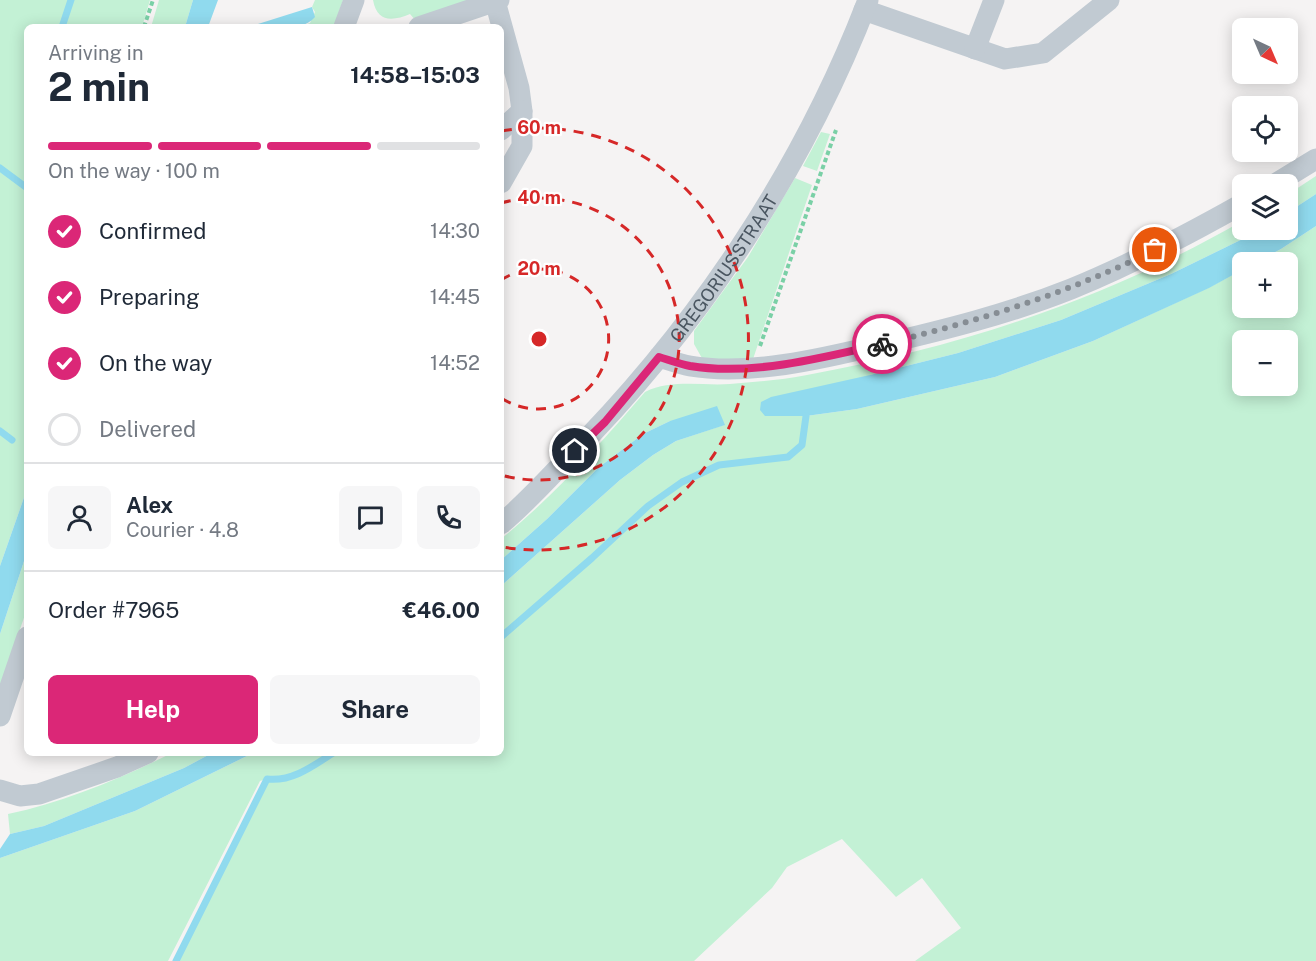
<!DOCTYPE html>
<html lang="en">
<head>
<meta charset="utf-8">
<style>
  :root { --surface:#fff; --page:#f6f6f7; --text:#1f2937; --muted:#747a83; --line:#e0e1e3; --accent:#db2777 }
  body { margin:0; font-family:"Public Sans",sans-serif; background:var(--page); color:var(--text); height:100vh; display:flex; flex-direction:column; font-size:22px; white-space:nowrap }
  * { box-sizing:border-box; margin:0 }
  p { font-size:20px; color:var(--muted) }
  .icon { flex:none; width:33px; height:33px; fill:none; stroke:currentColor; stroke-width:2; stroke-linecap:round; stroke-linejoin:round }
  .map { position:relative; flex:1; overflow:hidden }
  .drawer { position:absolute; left:24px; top:24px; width:480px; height:732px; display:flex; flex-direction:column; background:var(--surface); border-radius:9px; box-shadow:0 3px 15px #0003 }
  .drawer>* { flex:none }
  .needle { width:39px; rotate:136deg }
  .fabs { position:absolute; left:1232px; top:18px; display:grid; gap:12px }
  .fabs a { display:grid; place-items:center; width:66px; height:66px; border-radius:9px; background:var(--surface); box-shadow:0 3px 15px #0003; font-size:30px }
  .pin { position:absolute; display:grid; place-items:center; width:51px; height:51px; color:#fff; margin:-26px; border:3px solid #fff; border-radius:50%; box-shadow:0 2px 6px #0007 }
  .courier { position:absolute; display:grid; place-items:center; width:60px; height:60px; margin:-30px; border:4px solid #db2777; border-radius:50%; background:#fff; color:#222; box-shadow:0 2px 8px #0007 }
  .head em { font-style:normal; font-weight:700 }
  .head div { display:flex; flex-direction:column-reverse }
  .head { display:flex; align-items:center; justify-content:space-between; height:102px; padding:0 24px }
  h1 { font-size:39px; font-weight:700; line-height:45px }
  .bar { display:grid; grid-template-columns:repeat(4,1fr); gap:9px 6px; align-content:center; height:72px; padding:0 24px }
  .bar i { height:8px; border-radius:4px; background:var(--line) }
  .bar .active { background:var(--accent) }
  .bar p { grid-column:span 4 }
  .line { display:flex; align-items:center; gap:15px; padding:0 24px; border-top:2px solid var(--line) }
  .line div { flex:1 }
  .round { display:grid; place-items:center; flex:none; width:63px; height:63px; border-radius:9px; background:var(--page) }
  ol { padding:0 24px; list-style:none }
  li { display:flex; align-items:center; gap:18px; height:66px }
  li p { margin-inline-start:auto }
  li .icon { padding:6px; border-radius:50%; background:var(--accent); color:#fff; stroke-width:4 }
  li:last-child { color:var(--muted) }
  li i { width:33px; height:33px; border:3px solid var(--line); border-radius:50% }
  .primary-button { display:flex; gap:12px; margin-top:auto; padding:12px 24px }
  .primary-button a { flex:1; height:69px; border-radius:9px; background:var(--accent); color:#fff; font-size:24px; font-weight:700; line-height:69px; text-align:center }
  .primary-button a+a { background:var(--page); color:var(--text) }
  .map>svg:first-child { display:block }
  .green { fill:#c3f1d5; fill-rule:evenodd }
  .water { fill:#90daee }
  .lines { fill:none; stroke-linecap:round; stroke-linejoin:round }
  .stream { stroke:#90daee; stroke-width:7 }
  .path { stroke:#7ad0a6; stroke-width:4; stroke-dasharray:4.5 3; stroke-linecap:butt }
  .street { stroke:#c1cad2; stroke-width:21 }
  .done { stroke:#868d94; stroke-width:6; stroke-dasharray:0 10.8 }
  .route { stroke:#db2777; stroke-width:8 }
  .ring { fill:none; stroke:#d62828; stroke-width:3; stroke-dasharray:10 8 }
  .labels { text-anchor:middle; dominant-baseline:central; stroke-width:4.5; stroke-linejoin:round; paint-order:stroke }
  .street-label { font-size:18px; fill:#4a5661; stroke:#fff }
  .centre { fill:#d62828; stroke:#fff; stroke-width:3 }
  .ring-label { font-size:18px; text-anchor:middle; font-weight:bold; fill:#d62828; stroke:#fff; stroke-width:4.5; stroke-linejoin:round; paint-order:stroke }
</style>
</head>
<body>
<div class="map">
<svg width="1316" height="961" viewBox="0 0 1316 961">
  <rect width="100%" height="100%" fill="#f5f3f3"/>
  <path class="green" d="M0 0H150L142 27H27V489L0 566Z
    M159 0H193L185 27H151Z
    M315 0H343L334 27H300L310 23 315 12 312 7Z
    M373 0H478L416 21 410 14C393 21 377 23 373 0Z
    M821 132 830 134 817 171 803 166Z
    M1316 176V194L1287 213V195Z
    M795 178 812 185 752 362 703 360 694 344V331L748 257Z
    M1242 221V230H1261L1171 274 1061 320 958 353 870 375 806 416 857 409 995 377 1093 341 1208 288 1242 270V308H1287V262H1256L1281 249 1316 226V961H915L961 928 922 878 896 897 842 839 787 867 772 888 694 961H176L266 779 260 781 168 961H0V858L135 811 253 753H501V586L620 480 653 455 676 441 724 425 670 421 643 434 598 468 547 519 501 560V539C554 496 601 443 645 392 671 379 702 386 730 384 755 382 782 380 807 375 960 347 1107 299 1242 221ZM1242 340H1287V386H1242Z
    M27 552V609L0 687V634Z
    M172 753H212L184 768 44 826 10 834 8 814C65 802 119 779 172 753Z"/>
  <path class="water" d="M193 0H218L208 27H185Z
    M312 7 315 17C300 34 268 27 248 27Z
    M1316 194V226L1281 249 1256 262H1242V270L1209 288 1093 341 995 377 857 409 806 416H765L760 410 761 402 771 397 870 375 958 353 1061 320 1171 274 1261 230H1287V213Z
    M717 406 725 425 676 441 653 455 620 480 501 586V560L547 519 598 468 643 434 670 421Z
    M27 489V552L0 634V566Z
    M212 753H253L135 811 0 858V849L10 834 44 826 184 768Z"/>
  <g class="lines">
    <path class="stream" d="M62 27 71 0
      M0 168 27 188
      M0 431 12 440
      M501 637 592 558 648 506 682 482 719 465 788 457 802 445 806 416
      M176 961 267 779C292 782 313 766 333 753"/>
    <path class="path" d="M144 27 153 0
      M760 346 836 130"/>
    <g class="street">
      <path d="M495 1 519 88 522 111V146L501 183"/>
      <path d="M864 10 1005 59 1043 53 1109 0"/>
      <path d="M344 27 354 0"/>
      <path d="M419 27 499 0"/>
      <path d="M975 49 994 0"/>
      <path d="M501 130 522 111"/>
      <path d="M1275 184 1316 159"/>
      <path d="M659 357C669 360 679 364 690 366 748 376 821 359 879 345 944 330 1008 314 1071 289 1130 265 1187 235 1242 204"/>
      <path id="s1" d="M501 524C524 505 545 482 566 460 696 330 802 172 868 0"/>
      <path d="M0 716 27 637"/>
      <path d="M0 790 20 796 39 794 117 767 148 753"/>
    </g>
  </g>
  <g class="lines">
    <path class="done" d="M882 344C977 322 1068 293 1155 250"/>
    <path class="route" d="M575 451 605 422 659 357C669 360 680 364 690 366 751 376 823 358 882 344"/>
  </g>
  <g class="ring">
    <path d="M501 280A70 70 0 1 1 501 398"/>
    <path d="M501 203A141 141 0 1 1 501 475"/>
    <path d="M502 131A211 211 0 1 1 502 547"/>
  </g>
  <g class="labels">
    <g class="street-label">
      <text stroke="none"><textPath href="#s1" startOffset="340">GREGORIUSSTRAAT</textPath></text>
    </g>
  </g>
  <circle cx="539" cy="339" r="9" class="centre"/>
  <g class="ring-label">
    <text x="539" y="134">60 m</text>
    <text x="539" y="204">40 m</text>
    <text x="539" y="275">20 m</text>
  </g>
</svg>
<div class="fabs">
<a><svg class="needle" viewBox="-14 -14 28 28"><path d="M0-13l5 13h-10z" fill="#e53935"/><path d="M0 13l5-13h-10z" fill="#747a83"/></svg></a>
<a><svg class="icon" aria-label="locate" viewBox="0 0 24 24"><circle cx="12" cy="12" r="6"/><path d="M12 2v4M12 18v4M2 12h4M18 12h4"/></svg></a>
<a><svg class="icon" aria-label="layers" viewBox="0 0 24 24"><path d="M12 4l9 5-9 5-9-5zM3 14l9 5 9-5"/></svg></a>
<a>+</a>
<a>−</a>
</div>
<div class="pin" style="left:1155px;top:250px;background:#ea580c"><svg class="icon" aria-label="bag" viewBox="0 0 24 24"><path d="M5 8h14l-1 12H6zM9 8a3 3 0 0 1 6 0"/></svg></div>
<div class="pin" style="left:575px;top:451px;background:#1f2937"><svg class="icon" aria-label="home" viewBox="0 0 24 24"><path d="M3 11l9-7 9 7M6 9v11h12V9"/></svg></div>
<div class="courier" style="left:882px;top:344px"><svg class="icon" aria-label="bike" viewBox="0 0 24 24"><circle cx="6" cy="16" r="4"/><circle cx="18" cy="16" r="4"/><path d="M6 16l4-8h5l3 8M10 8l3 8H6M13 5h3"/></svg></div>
<section class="drawer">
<div class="head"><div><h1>2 min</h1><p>Arriving in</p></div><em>14:58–15:03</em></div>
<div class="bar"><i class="active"></i><i class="active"></i><i class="active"></i><i></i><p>On the way · 100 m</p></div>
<ol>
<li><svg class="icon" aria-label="check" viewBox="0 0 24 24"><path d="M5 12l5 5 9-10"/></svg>Confirmed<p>14:30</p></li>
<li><svg class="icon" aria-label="check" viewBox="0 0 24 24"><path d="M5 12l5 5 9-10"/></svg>Preparing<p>14:45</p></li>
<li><svg class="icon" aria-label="check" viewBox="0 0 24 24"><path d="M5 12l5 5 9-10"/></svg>On the way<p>14:52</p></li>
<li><i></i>Delivered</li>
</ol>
<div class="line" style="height:108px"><a class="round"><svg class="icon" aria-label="person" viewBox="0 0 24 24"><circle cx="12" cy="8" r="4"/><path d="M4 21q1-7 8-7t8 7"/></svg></a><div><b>Alex</b><p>Courier · 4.8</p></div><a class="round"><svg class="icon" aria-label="chat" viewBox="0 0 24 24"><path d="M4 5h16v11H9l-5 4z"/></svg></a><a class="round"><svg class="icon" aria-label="phone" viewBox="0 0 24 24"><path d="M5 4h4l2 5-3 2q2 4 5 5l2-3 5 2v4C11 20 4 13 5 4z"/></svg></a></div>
<div class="line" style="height:78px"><div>Order #7965</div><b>€46.00</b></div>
<div class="primary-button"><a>Help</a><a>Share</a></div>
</section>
</div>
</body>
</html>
